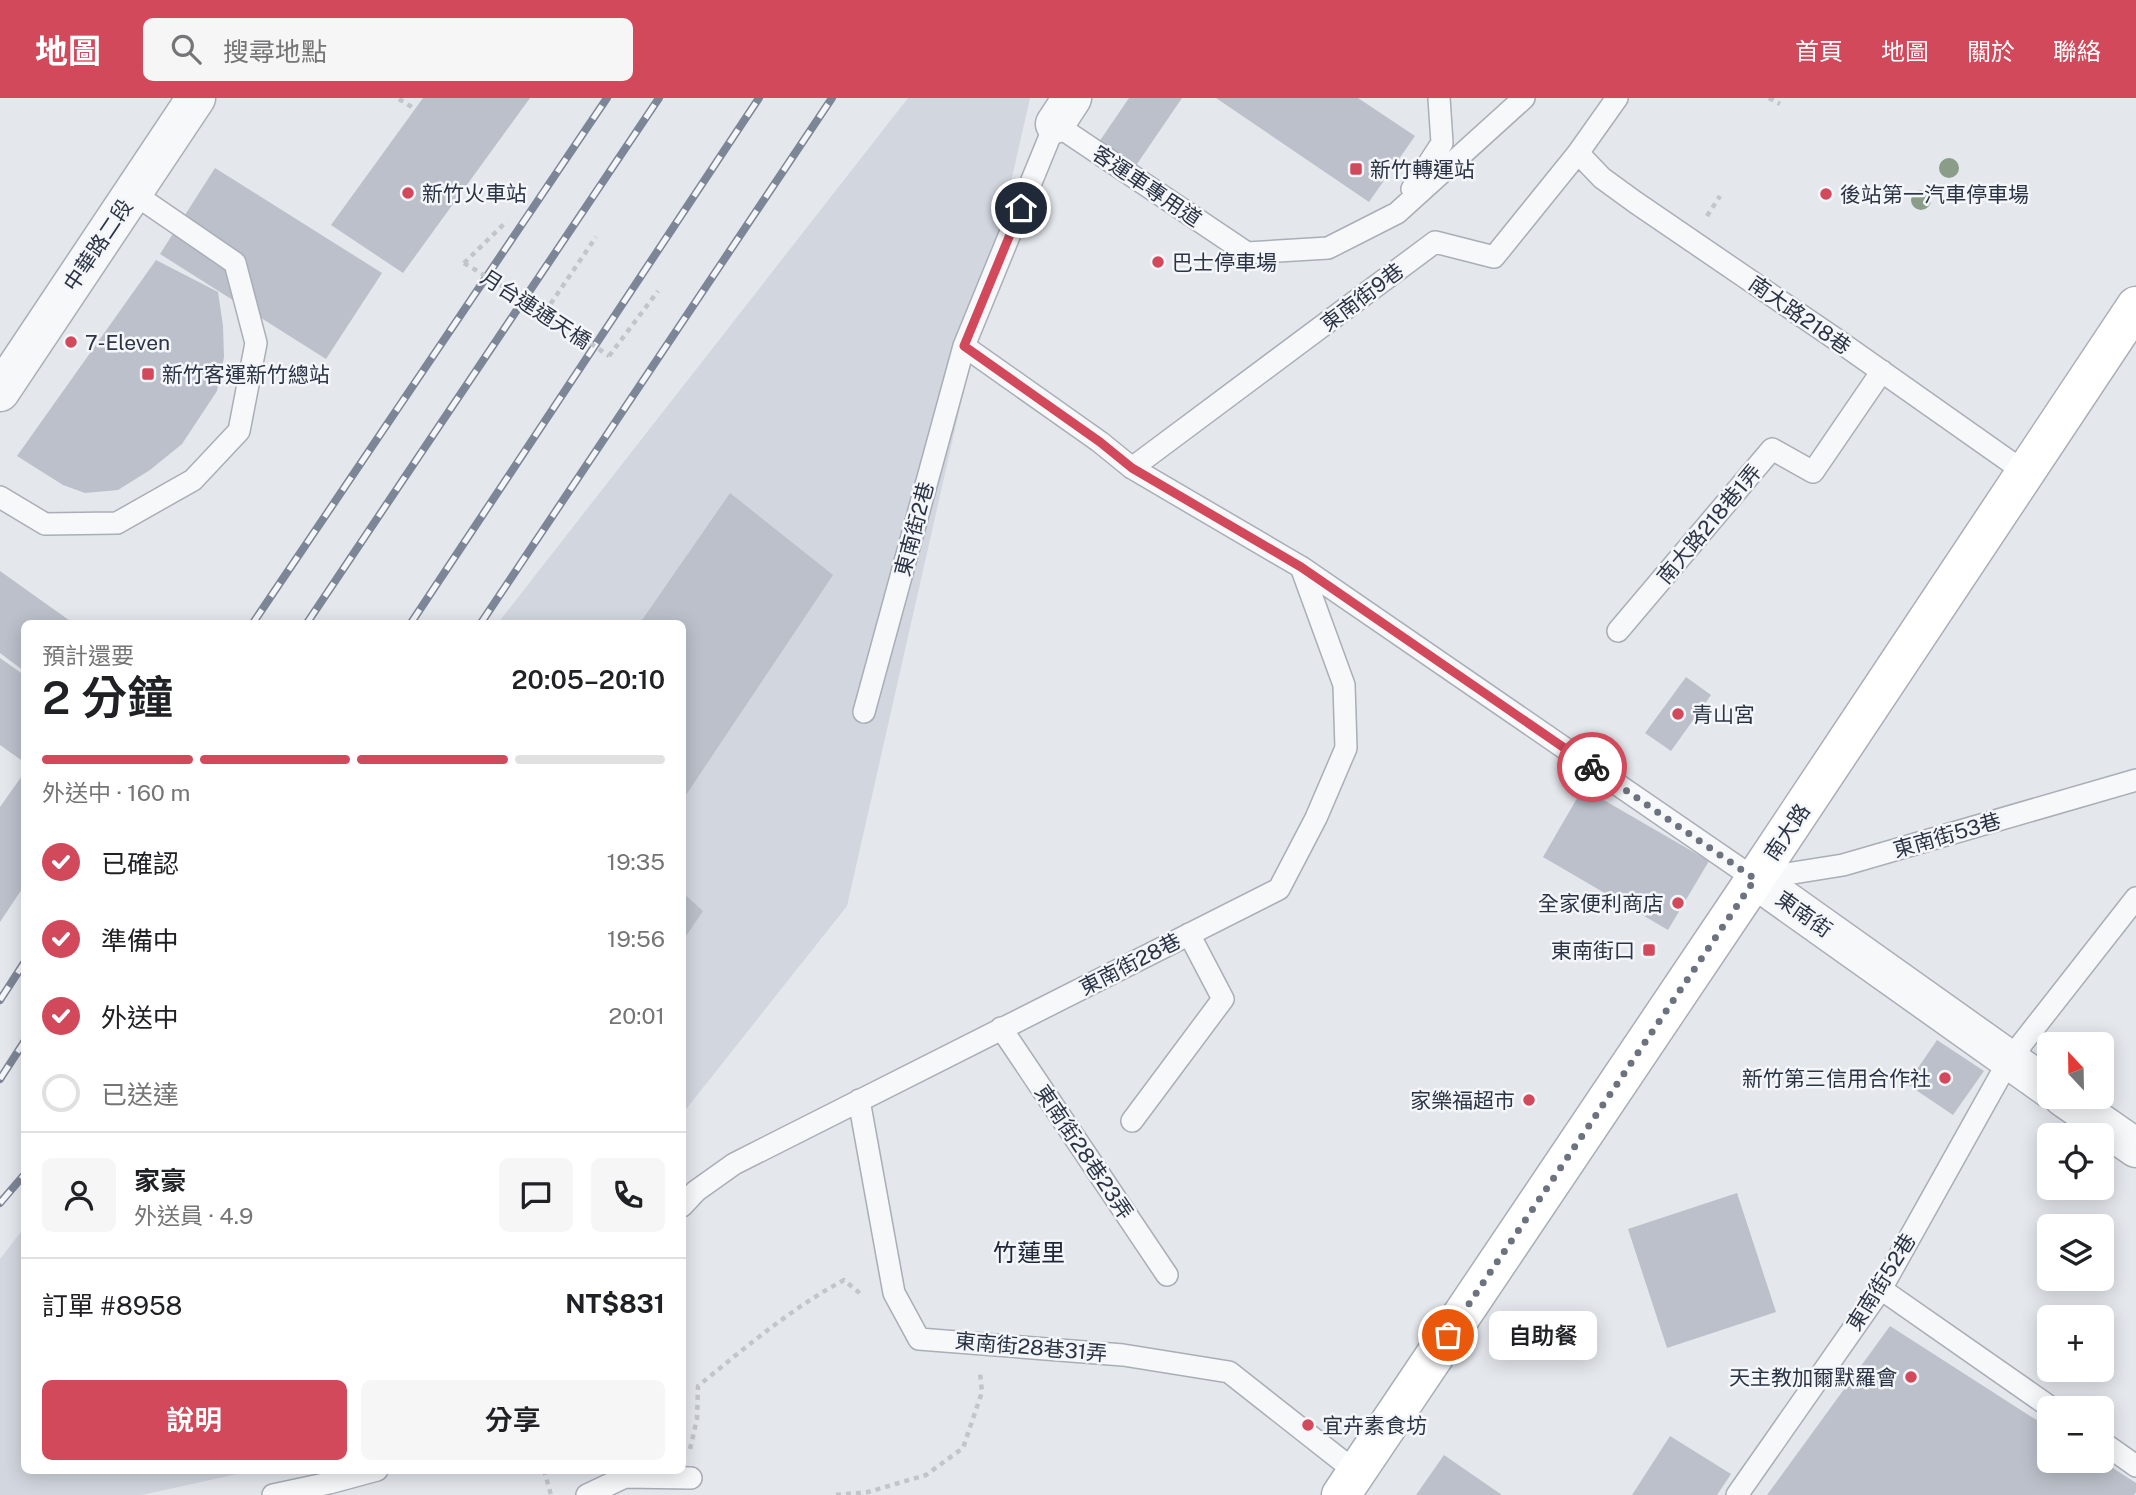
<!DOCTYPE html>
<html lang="zh-TW">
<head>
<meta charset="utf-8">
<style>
  :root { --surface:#fff; --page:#f6f6f6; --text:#202124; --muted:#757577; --line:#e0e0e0; --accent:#d1495b }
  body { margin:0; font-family:"Public Sans","Noto Sans TC",sans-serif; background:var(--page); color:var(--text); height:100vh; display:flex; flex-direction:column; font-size:26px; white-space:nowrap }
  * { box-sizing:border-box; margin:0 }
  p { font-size:23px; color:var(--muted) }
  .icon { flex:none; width:38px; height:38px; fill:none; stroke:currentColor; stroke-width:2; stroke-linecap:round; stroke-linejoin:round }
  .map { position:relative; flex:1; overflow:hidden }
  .details { position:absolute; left:21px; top:522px; width:665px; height:854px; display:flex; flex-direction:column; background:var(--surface); border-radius:10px; box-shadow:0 4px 18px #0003 }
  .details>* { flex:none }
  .needle { width:46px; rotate:338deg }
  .tools { position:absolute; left:2037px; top:934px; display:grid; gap:14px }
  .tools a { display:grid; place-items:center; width:77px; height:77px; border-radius:10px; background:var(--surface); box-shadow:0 4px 18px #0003; font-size:35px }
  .pin { position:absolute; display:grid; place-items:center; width:60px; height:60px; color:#fff; margin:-30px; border:4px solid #fff; border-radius:50%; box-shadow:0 2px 7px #0007 }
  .courier { position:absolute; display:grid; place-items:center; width:70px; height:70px; margin:-35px; border:5px solid #d1495b; border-radius:50%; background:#fff; color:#222; box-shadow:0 2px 9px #0007 }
  .bubble { position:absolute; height:49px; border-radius:10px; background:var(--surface); box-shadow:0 4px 18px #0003; font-size:23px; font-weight:600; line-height:49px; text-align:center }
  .head em { font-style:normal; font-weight:600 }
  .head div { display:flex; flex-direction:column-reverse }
  .head { display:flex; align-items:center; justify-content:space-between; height:119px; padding:0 21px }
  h1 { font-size:46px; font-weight:600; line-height:52px }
  .bar { display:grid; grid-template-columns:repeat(4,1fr); gap:10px 7px; align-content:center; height:84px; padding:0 21px }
  .bar i { height:9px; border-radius:5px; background:var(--line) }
  .bar .current { background:var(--accent) }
  .bar p { grid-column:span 4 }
  .line { display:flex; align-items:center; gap:18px; padding:0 21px; border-top:2px solid var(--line) }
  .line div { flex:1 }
  .round { display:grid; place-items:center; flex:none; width:74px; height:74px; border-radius:10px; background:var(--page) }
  ol { padding:0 21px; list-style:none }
  li { display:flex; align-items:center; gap:21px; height:77px }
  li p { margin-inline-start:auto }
  li .icon { padding:7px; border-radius:50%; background:var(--accent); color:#fff; stroke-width:4 }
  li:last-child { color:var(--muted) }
  li i { width:38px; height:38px; border:4px solid var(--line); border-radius:50% }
  .button { display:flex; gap:14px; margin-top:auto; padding:14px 21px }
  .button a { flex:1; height:80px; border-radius:10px; background:var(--accent); color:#fff; font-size:28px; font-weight:600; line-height:80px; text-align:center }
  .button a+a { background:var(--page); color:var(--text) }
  header { display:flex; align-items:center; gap:42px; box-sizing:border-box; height:98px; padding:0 35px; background:var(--accent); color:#fff }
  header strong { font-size:33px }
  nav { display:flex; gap:38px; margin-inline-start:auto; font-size:24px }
  .search { width:490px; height:63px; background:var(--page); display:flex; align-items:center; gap:18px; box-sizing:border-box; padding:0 24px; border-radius:10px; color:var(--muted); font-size:26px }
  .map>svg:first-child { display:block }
  .built { fill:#d2d6de }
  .building { fill:#bbc0ca }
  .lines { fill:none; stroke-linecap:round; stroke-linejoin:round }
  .service-casing { stroke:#a9aeb7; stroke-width:24 }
  .minor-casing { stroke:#a9aeb7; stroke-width:41 }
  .tertiary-casing { stroke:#a9aeb7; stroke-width:41 }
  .secondary-casing { stroke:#a9aeb7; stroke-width:41 }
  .path { stroke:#c2c5cb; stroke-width:4.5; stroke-dasharray:5 5; stroke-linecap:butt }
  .service { stroke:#f7f8fa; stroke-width:21 }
  .minor { stroke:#f7f8fa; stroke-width:38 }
  .tertiary { stroke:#f7f8fa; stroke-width:38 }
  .secondary { stroke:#fff; stroke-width:38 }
  .rail-casing { stroke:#7d8696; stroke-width:8 }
  .rail { stroke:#f4f6f9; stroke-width:5; stroke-dasharray:16; stroke-linecap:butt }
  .path-bridge { stroke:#c2c5cb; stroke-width:4.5; stroke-dasharray:5 5; stroke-linecap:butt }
  .tree { fill:#899d89 }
  .done { stroke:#6c737f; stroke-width:7; stroke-dasharray:0 12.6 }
  .route { stroke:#d1495b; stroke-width:9 }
  .poi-dot { fill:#d1495b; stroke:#f4f6f9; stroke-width:2.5 }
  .labels { text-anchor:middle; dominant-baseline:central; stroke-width:5; stroke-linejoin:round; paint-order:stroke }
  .poi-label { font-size:21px; fill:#2b3445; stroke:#f4f6f9; text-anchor:start }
  .street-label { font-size:21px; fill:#2b3445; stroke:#f4f6f9 }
  .quarter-label { font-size:24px; fill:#1d2536; stroke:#f4f6f9 }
</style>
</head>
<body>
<header>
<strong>地圖</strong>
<div class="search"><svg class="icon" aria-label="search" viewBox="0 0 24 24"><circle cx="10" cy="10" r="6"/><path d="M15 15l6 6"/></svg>搜尋地點</div>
<nav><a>首頁</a><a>地圖</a><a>關於</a><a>聯絡</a></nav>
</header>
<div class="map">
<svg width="2136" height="1397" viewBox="0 0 2136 1397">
  <rect width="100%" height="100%" fill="#e4e7ec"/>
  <path class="built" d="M908 0H1030L847 808 683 1015 682 525H498Z
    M24 1130V1372H255L142 1397H0V1161Z"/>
  <path class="building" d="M423 0H530L403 175 331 127Z
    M1129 0H1182L1135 69 1099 44Z
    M1216 0H1358L1415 38 1369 104Z
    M215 70 382 175 326 261 160 156Z
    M156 162 218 194 223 228 224 259 217 293 182 346 150 372 118 392 85 395 63 387 17 358Z
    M730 395 833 477 682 703V525H640Z
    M0 473 73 525H24V573L0 555Z
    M0 560 24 577V664L0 647Z
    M1686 579 1711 597 1671 653 1645 635Z
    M24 675V788L0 824V709Z
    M1583 690 1709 763 1668 832 1543 759Z
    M682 794 703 813 682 844Z
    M1937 942 1984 973 1953 1017 1907 986Z
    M1737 1095 1776 1214 1667 1250 1628 1131Z
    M1890 1228 2049 1330V1363H2102L2136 1385V1394L2134 1397H1767Z
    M1670 1338 1731 1376 1717 1397H1632Z
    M1444 1357 1502 1397H1416Z"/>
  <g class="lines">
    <g class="service-casing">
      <path id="service" d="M1578 55 1602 80 1635 104 1840 244 2026 375
        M1412 91 1442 45 1439 0
        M964 248 1100 344 1132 370 1301 469 1755 781 1843 767 2136 682
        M1132 370 1435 144 1494 159 1578 55 1617 0
        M0 399 45 426 117 425 193 382 239 333 256 245 235 165 133 95
        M1618 533 1772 351 1813 374 1882 273
        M864 614 964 248 1055 26 1247 155 1328 150 1397 115 1524 0
        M1001 930 1167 1177
        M859 1002 894 1195 919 1241 1123 1257 1229 1274 1356 1374
        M1132 1023 1223 901 1189 836
        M682 1108 696 1093 734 1066 1279 791 1316 720 1346 650 1344 587 1301 469
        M1881 1191 2053 1311
        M2102 1344 2136 1368
        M273 1397 329 1385 377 1372
        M587 1397 625 1379 691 1380
        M1737 1397 1881 1191 2009 962 2136 800"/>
    </g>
    <g class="minor-casing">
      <path id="minor" d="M1055 26 1072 0
        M1755 781 2049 990
        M2063 999 2136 1050"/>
    </g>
    <g class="tertiary-casing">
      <path id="tertiary" d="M0 294 196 0"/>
    </g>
    <g class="secondary-casing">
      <path id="secondary" d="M1341 1397 1755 781 2136 208"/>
    </g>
    <path class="path" d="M1769 0 1780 6
      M399 1 415 11
      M1707 118 1720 98
      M464 165 507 123
      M545 214 596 139
      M609 258 658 193
      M690 1351 697 1321 698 1288C745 1250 790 1211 844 1182L862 1197
      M544 1372 551 1397
      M836 1397 868 1394 926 1377 963 1350 982 1294 980 1275"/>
    <use href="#service" class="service"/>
    <use href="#minor" class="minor"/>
    <use href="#tertiary" class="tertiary"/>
    <use href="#secondary" class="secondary"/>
    <g class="rail-casing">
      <path id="rail" d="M253 525 607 0
        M307 525 659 0
        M411 525 759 0
        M481 525 832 0
        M0 902 24 865
        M0 981 24 944
        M0 1105 24 1077"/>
    </g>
    <use href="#rail" class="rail"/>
    <path class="path-bridge" d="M464 165 545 214 609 258"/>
  </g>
  <g class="tree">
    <circle cx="1949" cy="70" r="10"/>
    <circle cx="1921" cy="102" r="10"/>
  </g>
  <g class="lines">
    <path class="done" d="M1448 1237 1755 781 1592 669"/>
    <path class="route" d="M1021 110 964 248 1100 344 1132 370 1301 469 1592 669"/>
  </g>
  <g class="poi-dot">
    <rect x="1349" y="64" width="14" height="14" rx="3.5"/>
    <circle cx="408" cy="95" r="7"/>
    <circle cx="1826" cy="96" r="7"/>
    <circle cx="1158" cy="164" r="7"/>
    <circle cx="71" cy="244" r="7"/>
    <rect x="141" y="269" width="14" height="14" rx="3.5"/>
    <circle cx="1678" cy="616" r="7"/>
    <circle cx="1678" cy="805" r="7"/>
    <rect x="1642" y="845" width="14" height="14" rx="3.5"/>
    <circle cx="1945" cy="980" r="7"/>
    <circle cx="1529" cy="1002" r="7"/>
    <circle cx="1911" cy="1279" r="7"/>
    <circle cx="1308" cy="1327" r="7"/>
  </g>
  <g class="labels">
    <g class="poi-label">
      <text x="1370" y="71">新竹轉運站</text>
      <text x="422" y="95">新竹火車站</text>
      <text x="1840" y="96">後站第一汽車停車場</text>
      <text x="1172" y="164">巴士停車場</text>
      <text x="85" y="244">7-Eleven</text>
      <text x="162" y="276">新竹客運新竹總站</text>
      <text x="1692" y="616">青山宮</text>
      <text x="1664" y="805" text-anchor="end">全家便利商店</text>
      <text x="1635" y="852" text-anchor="end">東南街口</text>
      <text x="1931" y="980" text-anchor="end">新竹第三信用合作社</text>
      <text x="1515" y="1002" text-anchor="end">家樂福超市</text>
      <text x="1897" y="1279" text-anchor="end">天主教加爾默羅會</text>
      <text x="1322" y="1327">宜卉素食坊</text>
    </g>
    <g class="street-label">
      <text transform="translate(1147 88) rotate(34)">客運車專用道</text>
      <text transform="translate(98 147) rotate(-56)">中華路二段</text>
      <text transform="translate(1362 199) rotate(-37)">東南街9巷</text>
      <text transform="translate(536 211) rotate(33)">月台連通天橋</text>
      <text transform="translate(1800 217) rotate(35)">南大路218巷</text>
      <text transform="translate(1709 426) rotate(-50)">南大路218巷1弄</text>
      <text transform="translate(914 431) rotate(-75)">東南街2巷</text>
      <text transform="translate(1787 734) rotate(-56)">南大路</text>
      <text transform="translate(1947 737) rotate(-16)">東南街53巷</text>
      <text transform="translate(1804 816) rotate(35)">東南街</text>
      <text transform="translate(1130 866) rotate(-27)">東南街28巷</text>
      <text transform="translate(1084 1054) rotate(56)">東南街28巷23弄</text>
      <text transform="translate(1881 1184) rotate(-58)">東南街52巷</text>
      <text transform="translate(1031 1249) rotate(5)">東南街28巷31弄</text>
    </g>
    <g class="quarter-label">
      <text x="1029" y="1154">竹蓮里</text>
    </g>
  </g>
</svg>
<div class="tools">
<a><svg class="needle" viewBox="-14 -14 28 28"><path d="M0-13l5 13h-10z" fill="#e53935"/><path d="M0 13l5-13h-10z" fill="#757577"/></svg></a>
<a><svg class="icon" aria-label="locate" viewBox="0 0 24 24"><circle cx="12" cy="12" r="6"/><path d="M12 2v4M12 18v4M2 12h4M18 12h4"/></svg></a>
<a><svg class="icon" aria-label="layers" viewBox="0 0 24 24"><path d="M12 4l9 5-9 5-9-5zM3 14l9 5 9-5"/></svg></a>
<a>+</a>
<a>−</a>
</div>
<div class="pin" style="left:1448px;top:1237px;background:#ea580c"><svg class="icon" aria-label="bag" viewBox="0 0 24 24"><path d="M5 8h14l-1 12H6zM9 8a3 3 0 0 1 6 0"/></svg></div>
<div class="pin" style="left:1021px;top:110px;background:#1f2937"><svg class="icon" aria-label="home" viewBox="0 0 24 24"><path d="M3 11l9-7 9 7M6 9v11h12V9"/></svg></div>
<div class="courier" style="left:1592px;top:669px"><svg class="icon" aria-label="bike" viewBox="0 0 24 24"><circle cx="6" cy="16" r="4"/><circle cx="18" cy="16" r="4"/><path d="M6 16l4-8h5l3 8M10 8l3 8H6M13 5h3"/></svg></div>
<div class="bubble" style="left:1489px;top:1213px;width:108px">自助餐</div>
<section class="details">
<div class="head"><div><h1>2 分鐘</h1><p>預計還要</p></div><em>20:05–20:10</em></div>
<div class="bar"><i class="current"></i><i class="current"></i><i class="current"></i><i></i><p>外送中 · 160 m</p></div>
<ol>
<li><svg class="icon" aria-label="check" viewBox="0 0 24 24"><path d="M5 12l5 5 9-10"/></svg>已確認<p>19:35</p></li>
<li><svg class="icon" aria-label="check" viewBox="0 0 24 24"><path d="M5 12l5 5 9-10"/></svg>準備中<p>19:56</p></li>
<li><svg class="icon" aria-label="check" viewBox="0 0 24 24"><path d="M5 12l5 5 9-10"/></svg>外送中<p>20:01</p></li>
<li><i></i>已送達</li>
</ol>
<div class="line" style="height:126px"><a class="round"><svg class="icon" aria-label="person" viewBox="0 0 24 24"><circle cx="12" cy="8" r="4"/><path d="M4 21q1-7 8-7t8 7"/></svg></a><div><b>家豪</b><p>外送員 · 4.9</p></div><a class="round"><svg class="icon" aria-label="chat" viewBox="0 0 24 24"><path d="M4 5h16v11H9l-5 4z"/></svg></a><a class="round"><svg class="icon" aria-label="phone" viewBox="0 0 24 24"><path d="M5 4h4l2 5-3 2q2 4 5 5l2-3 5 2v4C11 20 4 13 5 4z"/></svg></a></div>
<div class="line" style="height:91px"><div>訂單 #8958</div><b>NT$831</b></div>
<div class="button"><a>說明</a><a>分享</a></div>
</section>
</div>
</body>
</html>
